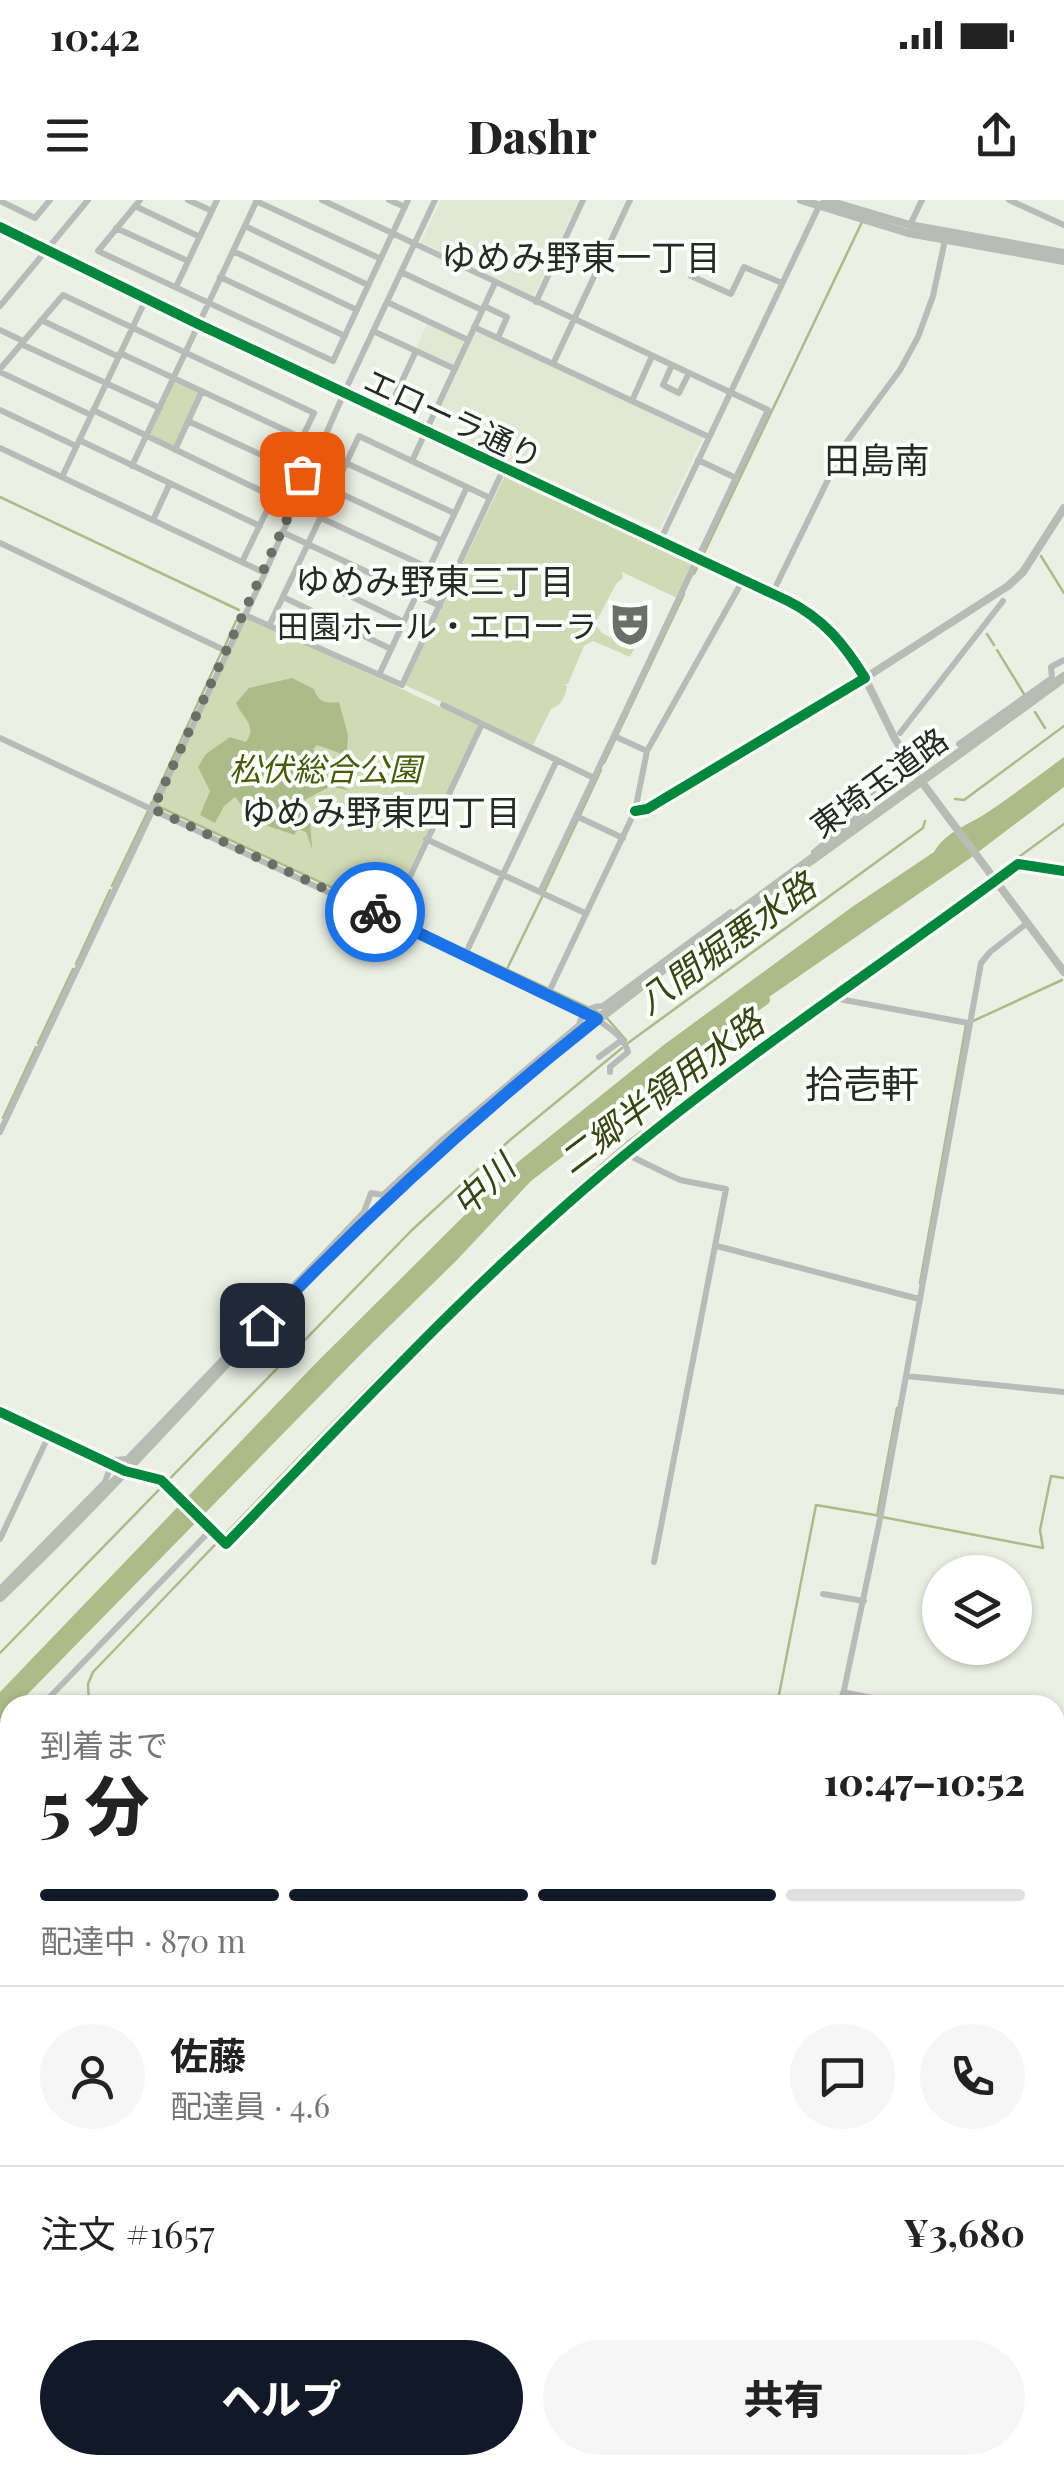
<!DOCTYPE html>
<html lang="ja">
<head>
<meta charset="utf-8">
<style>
  :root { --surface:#fff; --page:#f6f6f6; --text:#222; --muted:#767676; --line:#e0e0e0; --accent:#111827 }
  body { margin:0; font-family:"Playfair Display","Noto Sans JP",serif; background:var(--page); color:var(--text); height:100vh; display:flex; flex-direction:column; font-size:38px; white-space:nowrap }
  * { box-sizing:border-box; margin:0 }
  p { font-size:32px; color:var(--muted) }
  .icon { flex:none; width:55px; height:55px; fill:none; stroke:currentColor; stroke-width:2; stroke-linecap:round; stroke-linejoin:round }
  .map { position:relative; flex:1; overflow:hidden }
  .drawer { position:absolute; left:0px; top:1495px; width:1065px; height:780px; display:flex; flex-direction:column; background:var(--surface); border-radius:30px 30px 0 0; box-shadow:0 2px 8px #0004 }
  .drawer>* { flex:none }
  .tools { position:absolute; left:922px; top:1355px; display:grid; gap:20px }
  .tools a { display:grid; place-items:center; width:110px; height:110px; border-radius:50%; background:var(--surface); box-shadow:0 2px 8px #0004; font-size:50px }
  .pin { position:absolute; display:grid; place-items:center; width:85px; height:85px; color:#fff; margin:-42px; border-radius:20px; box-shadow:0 5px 15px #0006 }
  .courier { position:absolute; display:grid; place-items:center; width:100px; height:100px; margin:-50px; border:8px solid #1a73e8; border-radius:50%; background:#fff; color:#222; box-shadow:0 2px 12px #0007 }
  .head em { font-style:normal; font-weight:800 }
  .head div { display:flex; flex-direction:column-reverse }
  .head { display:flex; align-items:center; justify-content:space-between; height:170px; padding:0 40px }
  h1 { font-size:65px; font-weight:800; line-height:75px }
  .bar { display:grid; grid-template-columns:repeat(4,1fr); gap:15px 10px; align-content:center; height:120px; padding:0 40px }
  .bar i { height:12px; border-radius:8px; background:var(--line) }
  .bar .active { background:var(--accent) }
  .bar p { grid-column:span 4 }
  .line { display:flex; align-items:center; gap:25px; padding:0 40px; border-top:2px solid var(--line) }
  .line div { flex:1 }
  .round { display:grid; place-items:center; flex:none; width:105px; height:105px; border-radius:52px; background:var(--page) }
  .action { display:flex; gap:20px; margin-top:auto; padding:20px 40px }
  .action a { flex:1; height:115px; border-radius:60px; background:var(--accent); color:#fff; font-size:40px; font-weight:800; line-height:115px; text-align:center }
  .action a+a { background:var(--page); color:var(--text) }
  .status { display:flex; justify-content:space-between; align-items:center; height:70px; padding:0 50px; background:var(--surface); direction:ltr }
  .status svg { height:28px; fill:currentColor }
  header { display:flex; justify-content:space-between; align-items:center; height:130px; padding:0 40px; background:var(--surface); font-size:45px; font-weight:800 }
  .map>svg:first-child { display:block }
  .built { fill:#e1e8d4 }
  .green { fill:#d0dbb6 }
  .water { fill:#acbc88 }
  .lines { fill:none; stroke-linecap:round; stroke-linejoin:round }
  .stream { stroke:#acbc88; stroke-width:2.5 }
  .river { stroke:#acbc88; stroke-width:10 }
  .minor { stroke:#b9bbb8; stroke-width:6 }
  .major { stroke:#b9bcb4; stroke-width:8 }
  .highway { stroke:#b9bdb1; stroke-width:10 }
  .cycleway-casing { stroke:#fdfffa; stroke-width:16 }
  .cycleway { stroke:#00873e; stroke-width:10 }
  .done { stroke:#6c6f66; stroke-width:10; stroke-dasharray:0 18 }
  .route { stroke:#1a73e8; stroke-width:12 }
  .labels { text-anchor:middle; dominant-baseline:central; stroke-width:8; stroke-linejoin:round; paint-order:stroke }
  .street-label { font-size:32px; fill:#272a22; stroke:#fdfffa }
  .poi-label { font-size:32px; fill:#272a22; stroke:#fdfffa; text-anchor:end }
  .park-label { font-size:32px; font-style:italic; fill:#495a09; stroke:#fdfffa }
  .neighbourhood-label { font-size:35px; fill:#272a22; stroke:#fdfffa }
  .water-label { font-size:35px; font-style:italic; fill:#394511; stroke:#fdfffa }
  .quarter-label { font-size:38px; fill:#272a22; stroke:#fdfffa }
</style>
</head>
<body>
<div class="status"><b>10:42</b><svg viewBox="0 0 49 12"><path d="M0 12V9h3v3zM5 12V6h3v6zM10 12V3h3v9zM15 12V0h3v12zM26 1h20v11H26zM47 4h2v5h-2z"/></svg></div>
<header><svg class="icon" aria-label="menu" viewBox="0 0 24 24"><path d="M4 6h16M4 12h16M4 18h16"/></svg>Dashr<svg class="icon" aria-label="share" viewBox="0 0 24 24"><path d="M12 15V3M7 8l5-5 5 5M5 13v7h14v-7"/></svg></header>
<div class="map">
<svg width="1064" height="2275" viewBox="0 0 1064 2275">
  <rect width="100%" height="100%" fill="#ecf0e4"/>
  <path class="built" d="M441 0H579L534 96 421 42Z
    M427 124 464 141 454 165 416 148Z
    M478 132 703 237 660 329 468 244 476 226 440 208 474 133Z"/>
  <path class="green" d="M174 180 199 192 175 246 149 235Z
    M506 273 694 360 677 398 622 372 623 378 616 384 595 424 602 433 634 449 630 457 593 441 584 446 568 484H564L567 486C565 497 562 505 551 509L533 545 405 485Z
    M245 416 479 525 389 713 155 604Z"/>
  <path class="water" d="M292 478 314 489C318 502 325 504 339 502L348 535 347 552 342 554 317 545 313 549C319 568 332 582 350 591L331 586 299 603V612L310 617 312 649 306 632 298 629 294 635C262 623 258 627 235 597L224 606 215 623 200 615 210 591 198 567 206 554 230 537 246 542C258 525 242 518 236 503L249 488Z
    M1064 557V587L969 659 702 843 617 915 531 981 456 1061 362 1153 17 1505H10V1512L0 1522V1492L315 1164 518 962 665 844 852 707 934 652C946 632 966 626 985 614 1012 596 1038 576 1064 557Z"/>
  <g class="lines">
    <path class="stream" d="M0 297 239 410
      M1041 356 1064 393
      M694 374 863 20
      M987 434 994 445
      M225 446 236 421
      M997 450 1024 494
      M1035 512 1045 528
      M604 563 684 394
      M955 599 964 600 1064 526
      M151 603 598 812
      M151 605 221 453
      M112 686 148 611
      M545 690 601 570
      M76 764 110 690
      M507 769 542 697
      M605 816 626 840
      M973 821 1062 780
      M38 843 73 769
      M628 843 923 628 925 621
      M3 918 36 847
      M920 1083 966 825
      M877 1316 897 1208
      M882 1317 1043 1348 1040 1330 1051 1276 1064 1278
      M0 1453 412 1030 510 940 622 848
      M89 1505 88 1484 93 1472C268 1291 438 1104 630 940L1064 624
      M777 1505 816 1305 875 1315
      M1055 1551 1064 1543
      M1055 1691 1064 1693
      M0 2036 10 2025
      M802 2275 803 2265"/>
    <path class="river" d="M673 866 765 800"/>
    <path class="minor" d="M140 0 98 51 333 161 408 0
      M188 0 212 11
      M322 0 768 210 540 692
      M389 0 405 7
      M1009 0 1064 25
      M0 1 35 18 50 0
      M256 1 379 58
      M135 6 200 37
      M910 25 922 0
      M245 26 368 85
      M0 27 198 124 788 401C824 419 844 444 865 478L647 609 635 611
      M116 28 188 61
      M233 51 357 110
      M401 72 482 110
      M691 76 731 94 744 67 782 83
      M220 77 345 136
      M176 87 217 0
      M387 102 468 140
      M536 102 583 0
      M0 106 88 0
      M484 106 507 117 498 138
      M41 120 119 157
      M474 127 709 237
      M0 130 23 141
      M373 131 455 169
      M21 144 160 208
      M120 153 302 238
      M553 164 630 0
      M672 165 663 185 679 193 689 173
      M0 169 63 95 314 213 242 362
      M0 172 91 215
      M632 201 652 156
      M0 210 76 246
      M93 210 274 297
      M387 213 416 151
      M188 221 307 276
      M79 240 260 326
      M0 248 265 373
      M175 250 202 191
      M698 260 736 278
      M412 261 495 83
      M346 263 454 313
      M132 266 257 0
      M62 277 146 99
      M333 290 442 341
      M321 318 429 368
      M153 320 170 283
      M282 332 440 406
      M660 341 820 4
      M0 343 226 451
      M296 370 404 422
      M772 394 846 243 900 170 918 137 933 96 945 40
      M283 397 391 449
      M245 415 402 485 504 268
      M269 426 359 236 490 298
      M379 475 467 287
      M443 505 594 578
      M900 533 1003 401
      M614 536 647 551
      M0 538 587 814
      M959 544 1052 478 1051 467 1064 460
      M576 616 623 638
      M426 639 585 713
      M814 652 878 600 872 591
      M390 719 482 524
      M465 755 557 560
      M547 796 635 611 647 551 743 380
      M834 798 968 823
      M598 820C610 829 624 837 628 852L610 867V872
      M599 857 622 840
      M636 919 648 936
      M0 932 265 373 344 193 435 0
      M626 954 680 980 726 989 654 1362
      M717 1046 919 1099
      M906 1176 1064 1192
      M0 1212 125 1271 161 1280 226 1344C356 1210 482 1072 627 953 752 850 888 761 1018 664L1064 671
      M0 1339 49 1235
      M0 1389 105 1282 113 1260 127 1259 364 1012 371 993 383 995 443 939 579 825C582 812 591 806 603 806L731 712
      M823 1394 864 1401
      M844 1490 880 1319 981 763 990 752 1026 724
      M847 1493 909 1505
      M42 1505 205 1336 213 1332
      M840 1505 843 1493
      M1055 1533 1064 1535
      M0 1548 10 1538
      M1055 1610 1064 1612
      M0 1652 10 1655
      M1055 1696 1064 1697
      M0 1715 10 1719
      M1055 1790 1064 1791
      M0 1806 10 1810
      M0 1873 10 1877
      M1055 1930 1064 1877
      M1055 1952 1064 1954
      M0 1963 10 1966
      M1055 2037 1064 2039
      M0 2055 10 2045
      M0 2081 10 2083
      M1055 2207 1064 2209
      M0 2223 10 2229
      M0 2253 10 2198
      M66 2265 82 2275
      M125 2275 127 2265
      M808 2275V2265"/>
    <path class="major" d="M801 0 908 33 1064 61
      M825 0 910 25 1064 53
      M1064 308 1023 372 1008 386 865 478 895 539 921 581 1064 772
      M1055 1562 1064 1554
      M724 2275 726 2265"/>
    <path class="highway" d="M0 1397C155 1250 289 1082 450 941 643 772 858 629 1064 477"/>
    <g class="cycleway-casing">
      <path id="cycleway" d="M0 27 198 124 788 401C824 419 844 444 865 478L647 609 635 611
        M0 1212 125 1271 161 1280 226 1344C356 1210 482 1072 627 953 752 850 888 761 1018 664L1064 671"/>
    </g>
    <use href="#cycleway" class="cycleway"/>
  </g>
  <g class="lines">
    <path class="done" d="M302 274 307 276 153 609 375 712"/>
    <path class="route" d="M262 1125C367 1015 478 913 597 819L375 712"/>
  </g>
  <defs>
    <g id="theatre-bare" transform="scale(3.45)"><path d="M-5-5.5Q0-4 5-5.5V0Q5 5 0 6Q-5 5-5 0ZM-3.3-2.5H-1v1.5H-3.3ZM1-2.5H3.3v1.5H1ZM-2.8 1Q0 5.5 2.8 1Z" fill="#6c6f66" stroke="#fdfffa" stroke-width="2.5" paint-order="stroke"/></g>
  </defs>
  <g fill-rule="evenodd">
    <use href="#theatre-bare" x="630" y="424"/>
  </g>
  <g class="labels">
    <g class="street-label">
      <text transform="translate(454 217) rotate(25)">エローラ通り</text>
      <text transform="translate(878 581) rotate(-36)">東埼玉道路</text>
    </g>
    <g class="poi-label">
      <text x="597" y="424">田園ホール・エローラ</text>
    </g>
    <g class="park-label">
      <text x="325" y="567">松伏総合公園</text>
    </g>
    <g class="neighbourhood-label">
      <text x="581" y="55">ゆめみ野東一丁目</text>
      <text x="877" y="258">田島南</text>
      <text x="435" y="379">ゆめみ野東三丁目</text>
      <text x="381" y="610">ゆめみ野東四丁目</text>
    </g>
    <g class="water-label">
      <text transform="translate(725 742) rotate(-36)">八間堀悪水路</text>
      <text transform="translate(660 890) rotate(-37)">二郷半領用水路</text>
      <text transform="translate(482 984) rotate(-43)">中川</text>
    </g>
    <g class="quarter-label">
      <text x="862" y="882">拾壱軒</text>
    </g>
  </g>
</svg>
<div class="tools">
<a><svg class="icon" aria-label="layers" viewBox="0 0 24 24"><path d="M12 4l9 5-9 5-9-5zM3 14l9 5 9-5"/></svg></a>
</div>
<div class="pin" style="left:302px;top:274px;background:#ea580c"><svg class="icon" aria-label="bag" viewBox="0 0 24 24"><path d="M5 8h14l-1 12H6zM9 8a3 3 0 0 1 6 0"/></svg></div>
<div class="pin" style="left:262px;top:1125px;background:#1f2937"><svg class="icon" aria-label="home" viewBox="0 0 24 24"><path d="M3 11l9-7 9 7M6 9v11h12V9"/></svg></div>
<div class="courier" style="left:375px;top:712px"><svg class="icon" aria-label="bike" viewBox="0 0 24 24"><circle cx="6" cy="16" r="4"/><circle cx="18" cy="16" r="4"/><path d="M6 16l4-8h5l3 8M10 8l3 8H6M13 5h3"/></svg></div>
<section class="drawer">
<div class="head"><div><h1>5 分</h1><p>到着まで</p></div><em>10:47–10:52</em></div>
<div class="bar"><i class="active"></i><i class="active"></i><i class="active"></i><i></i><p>配達中 · 870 m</p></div>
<div class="line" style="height:180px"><a class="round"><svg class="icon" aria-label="person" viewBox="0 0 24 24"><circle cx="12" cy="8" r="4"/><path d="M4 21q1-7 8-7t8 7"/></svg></a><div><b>佐藤</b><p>配達員 · 4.6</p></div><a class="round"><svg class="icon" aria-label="chat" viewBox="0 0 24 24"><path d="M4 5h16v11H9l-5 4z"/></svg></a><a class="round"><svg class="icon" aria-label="phone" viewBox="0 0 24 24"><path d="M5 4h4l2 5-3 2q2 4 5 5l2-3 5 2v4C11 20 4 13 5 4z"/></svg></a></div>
<div class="line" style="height:130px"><div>注文 #1657</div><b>¥3,680</b></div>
<div class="action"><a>ヘルプ</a><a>共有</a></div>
</section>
</div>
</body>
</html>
